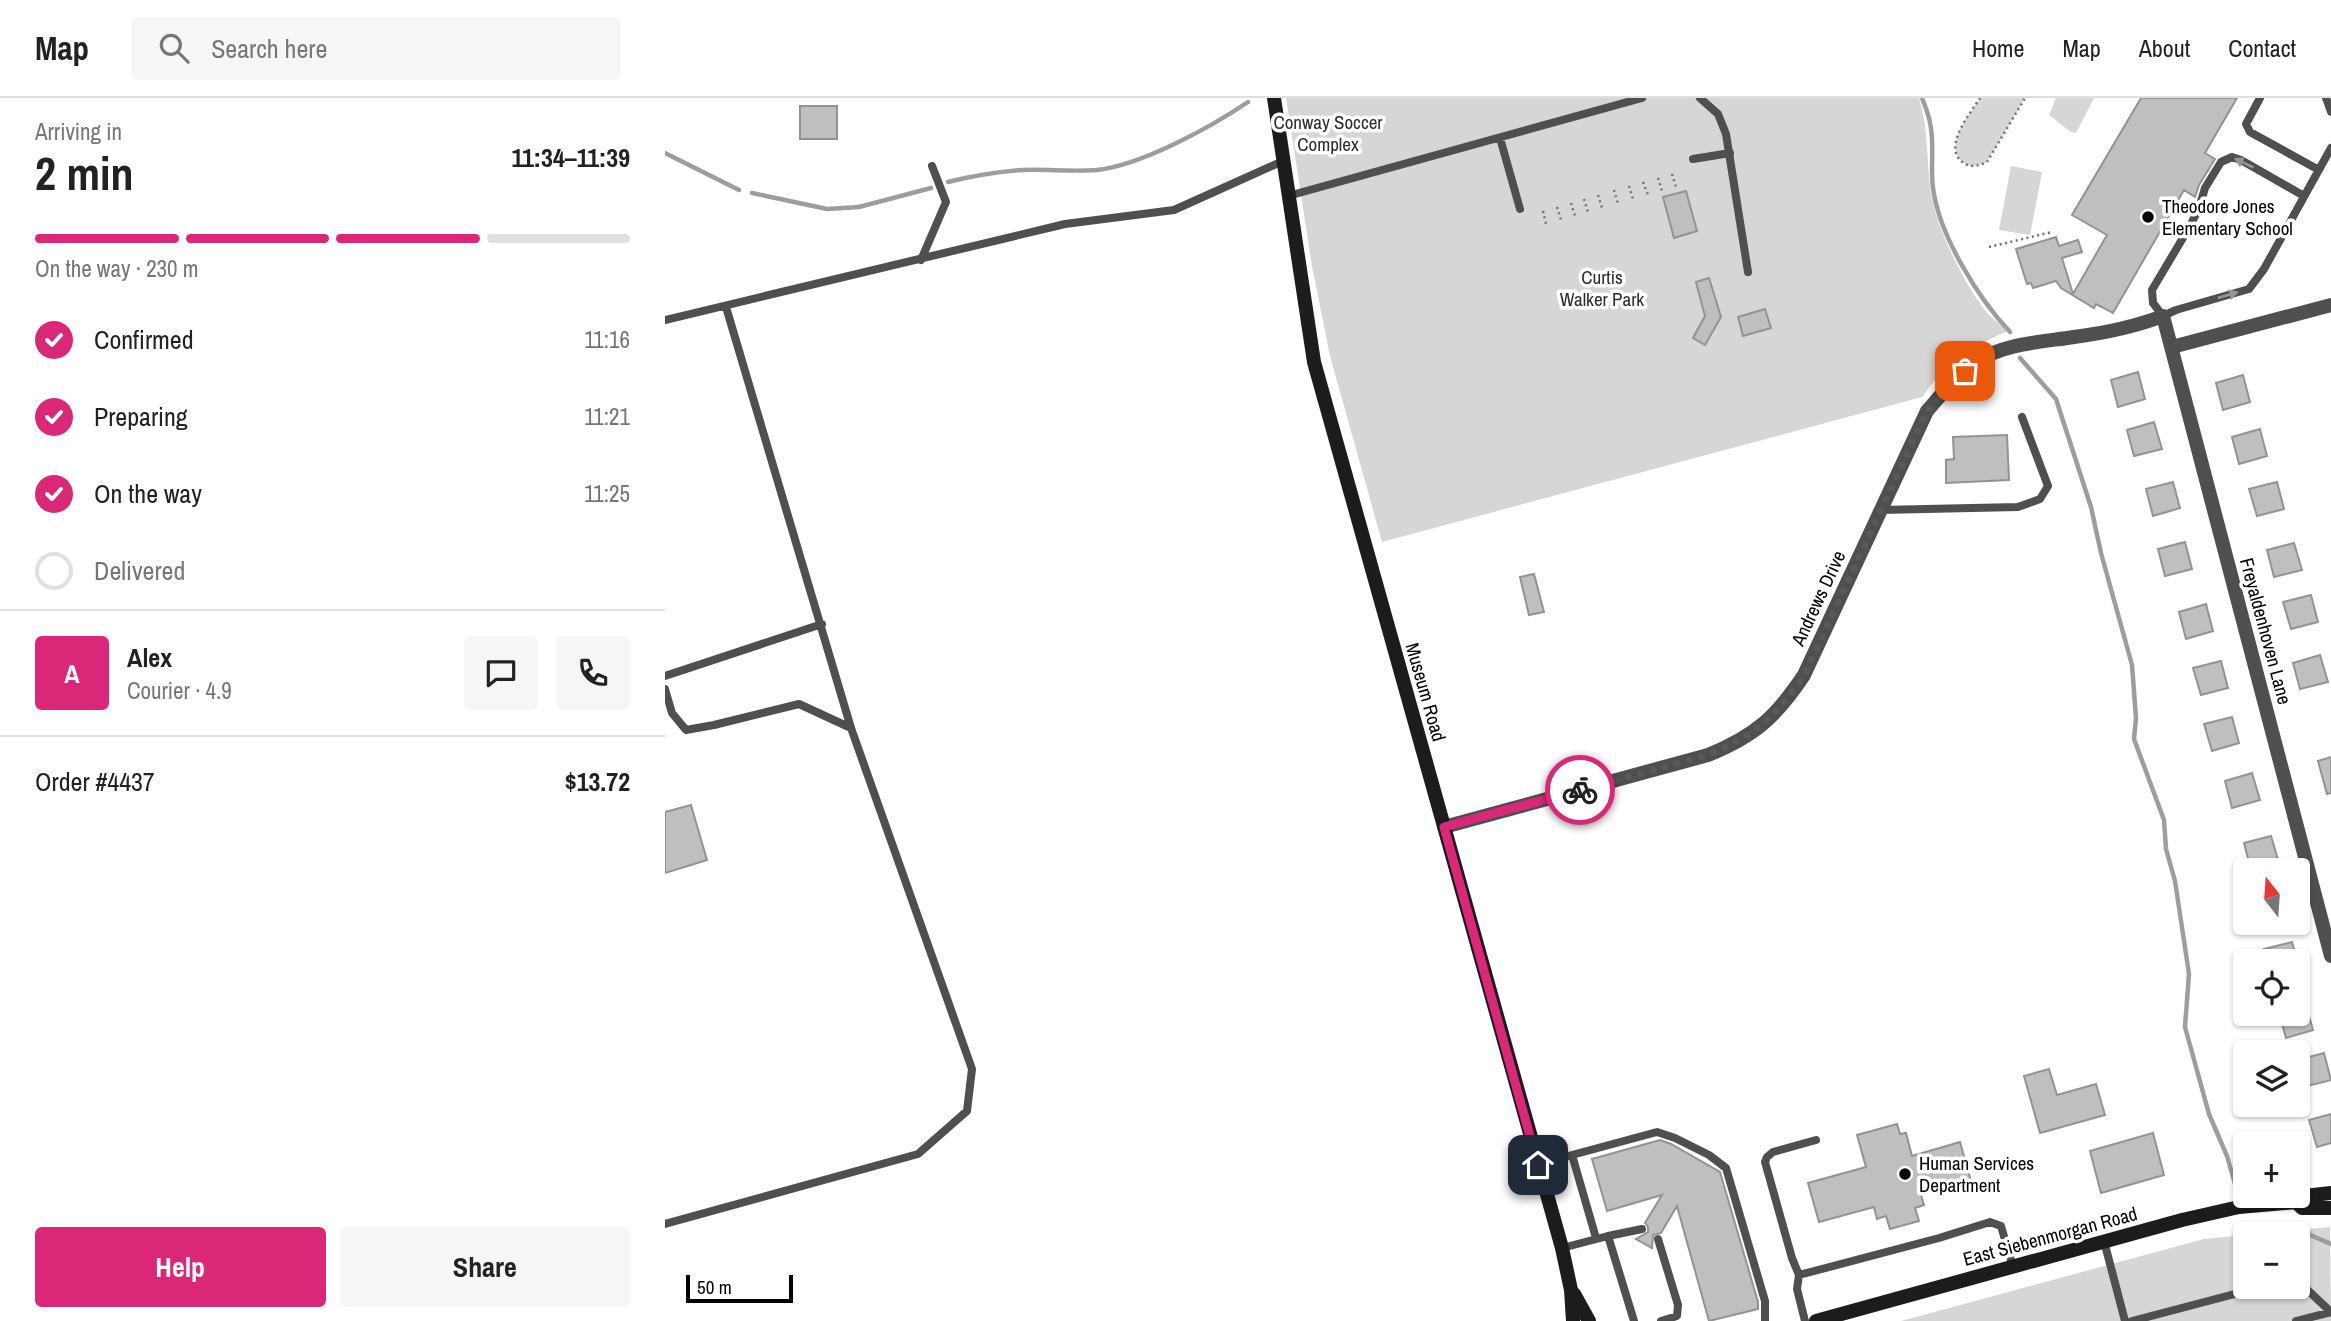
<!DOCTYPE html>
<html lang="en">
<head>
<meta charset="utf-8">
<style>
  :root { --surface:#fff; --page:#f6f6f6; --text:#222; --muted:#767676; --line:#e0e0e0; --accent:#db2777 }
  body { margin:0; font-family:"Archivo Narrow",sans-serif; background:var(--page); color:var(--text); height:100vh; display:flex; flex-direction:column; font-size:26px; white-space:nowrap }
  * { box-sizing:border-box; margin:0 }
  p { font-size:23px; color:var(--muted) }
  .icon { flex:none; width:38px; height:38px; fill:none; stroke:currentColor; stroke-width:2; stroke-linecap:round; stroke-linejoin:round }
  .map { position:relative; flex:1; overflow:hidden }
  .details { display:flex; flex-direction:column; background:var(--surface); width:665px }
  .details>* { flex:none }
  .needle { width:46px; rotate:343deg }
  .fabs { position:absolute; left:1568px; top:760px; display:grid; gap:14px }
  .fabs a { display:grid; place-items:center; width:77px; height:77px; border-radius:7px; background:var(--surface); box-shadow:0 2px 5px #0004; font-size:35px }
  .scale { position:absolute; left:21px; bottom:18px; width:107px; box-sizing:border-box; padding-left:7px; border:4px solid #000; border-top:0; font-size:19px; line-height:24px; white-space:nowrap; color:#000; -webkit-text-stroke:5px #fff; paint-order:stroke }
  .pin { position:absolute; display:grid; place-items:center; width:60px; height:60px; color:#fff; margin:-30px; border-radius:14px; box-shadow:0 4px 10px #0006 }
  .courier { position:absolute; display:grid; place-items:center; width:70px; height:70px; margin:-35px; border:5px solid #db2777; border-radius:50%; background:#fff; color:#222; box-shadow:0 2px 9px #0007 }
  .summary em { font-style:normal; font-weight:700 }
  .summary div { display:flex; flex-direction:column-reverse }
  .summary { display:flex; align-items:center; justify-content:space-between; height:119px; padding:0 35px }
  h1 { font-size:46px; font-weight:700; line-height:52px }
  .bar { display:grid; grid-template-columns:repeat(4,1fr); gap:10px 7px; align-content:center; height:84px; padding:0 35px }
  .bar i { height:9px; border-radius:5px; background:var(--line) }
  .bar .on { background:var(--accent) }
  .bar p { grid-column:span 4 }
  .line { display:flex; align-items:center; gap:18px; padding:0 35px; border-top:2px solid var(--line) }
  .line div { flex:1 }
  .round { display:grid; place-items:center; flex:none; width:74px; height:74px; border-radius:7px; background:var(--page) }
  ol { padding:0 35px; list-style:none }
  li { display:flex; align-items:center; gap:21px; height:77px }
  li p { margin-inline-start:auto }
  li .icon { padding:7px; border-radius:50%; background:var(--accent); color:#fff; stroke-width:4 }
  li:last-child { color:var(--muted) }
  li i { width:38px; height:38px; border:4px solid var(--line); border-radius:50% }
  .action { display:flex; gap:14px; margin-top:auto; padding:14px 35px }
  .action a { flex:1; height:80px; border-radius:7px; background:var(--accent); color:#fff; font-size:28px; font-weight:700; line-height:80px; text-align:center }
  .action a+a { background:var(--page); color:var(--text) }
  header { display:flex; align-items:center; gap:42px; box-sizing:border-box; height:98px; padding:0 35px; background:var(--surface); border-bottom:2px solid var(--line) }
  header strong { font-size:33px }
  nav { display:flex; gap:38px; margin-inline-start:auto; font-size:24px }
  .search { width:490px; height:63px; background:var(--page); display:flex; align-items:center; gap:18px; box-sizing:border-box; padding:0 24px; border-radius:7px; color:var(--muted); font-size:26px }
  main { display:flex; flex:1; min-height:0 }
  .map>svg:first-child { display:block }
  .green { fill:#d6d6d6 }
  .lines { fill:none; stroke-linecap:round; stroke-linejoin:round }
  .stream { stroke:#9d9d9d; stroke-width:4.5 }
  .building { fill:#bfbfbf; stroke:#939393; stroke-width:2 }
  .path { stroke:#717171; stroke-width:2.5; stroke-dasharray:2 3.5; stroke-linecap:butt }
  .lane { stroke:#4f4f4f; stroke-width:8 }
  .street { stroke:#4f4f4f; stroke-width:14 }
  .secondary { stroke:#1c1c1c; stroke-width:14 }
  .oneway { fill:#959595 }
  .done { stroke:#595959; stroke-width:7; stroke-dasharray:0 12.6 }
  .route { stroke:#db2777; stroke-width:9 }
  .poi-dot { fill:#000; stroke:#fff; stroke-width:2.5 }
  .labels { text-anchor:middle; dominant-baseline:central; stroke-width:7; stroke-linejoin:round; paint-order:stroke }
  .park-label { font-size:19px; fill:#2d2d2d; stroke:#fff }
  .poi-label { font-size:19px; fill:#000; stroke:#fff; text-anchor:start }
  .street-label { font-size:19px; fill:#000; stroke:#fff }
</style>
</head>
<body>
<header>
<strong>Map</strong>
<div class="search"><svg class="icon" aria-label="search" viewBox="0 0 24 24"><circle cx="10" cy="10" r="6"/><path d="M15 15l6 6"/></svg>Search here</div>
<nav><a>Home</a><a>Map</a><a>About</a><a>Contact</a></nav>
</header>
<main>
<section class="details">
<div class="summary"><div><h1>2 min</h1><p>Arriving in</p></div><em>11:34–11:39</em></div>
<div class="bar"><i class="on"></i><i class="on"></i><i class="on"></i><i></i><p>On the way · 230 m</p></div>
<ol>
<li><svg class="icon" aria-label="check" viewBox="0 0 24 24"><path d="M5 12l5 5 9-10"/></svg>Confirmed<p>11:16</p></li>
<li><svg class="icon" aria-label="check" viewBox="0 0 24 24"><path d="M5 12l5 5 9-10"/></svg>Preparing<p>11:21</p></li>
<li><svg class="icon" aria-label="check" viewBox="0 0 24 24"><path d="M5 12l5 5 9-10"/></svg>On the way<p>11:25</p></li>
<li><i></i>Delivered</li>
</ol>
<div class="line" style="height:126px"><b class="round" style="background:var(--accent);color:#fff">A</b><div><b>Alex</b><p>Courier · 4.9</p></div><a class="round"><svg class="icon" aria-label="chat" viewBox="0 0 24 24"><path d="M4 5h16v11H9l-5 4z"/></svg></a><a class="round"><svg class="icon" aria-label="phone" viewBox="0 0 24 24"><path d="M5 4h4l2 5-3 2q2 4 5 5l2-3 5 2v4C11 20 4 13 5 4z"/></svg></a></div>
<div class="line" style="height:91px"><div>Order #4437</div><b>$13.72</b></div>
<div class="action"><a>Help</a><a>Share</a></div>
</section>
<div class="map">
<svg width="1666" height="1223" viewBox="0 0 1666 1223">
  <rect width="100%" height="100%" fill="#fff"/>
  <path class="green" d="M621 0H1254C1264 31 1261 63 1266 95 1271 129 1299 185 1319 211 1326 220 1335 226 1343 233 1303 250 1282 264 1257 299L717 444 665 258 647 168Z
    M1315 0H1360L1322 64C1315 67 1308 70 1300 66 1275 51 1305 16 1315 0Z
    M1391 0H1429L1411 35 1406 34 1384 17Z
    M1346 68 1377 74 1365 137 1334 132Z
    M1665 1129 1666 1223H1236L1539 1141 1580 1137V1188H1633V1136H1590Z"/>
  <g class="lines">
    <path class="stream" d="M1257 0C1260 8 1264 17 1265 25 1270 46 1265 69 1268 90 1274 137 1313 200 1345 234
      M0 55 74 92
      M283 84C307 78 331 74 357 72 382 71 407 74 432 72 477 67 546 29 583 4
      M87 95 162 111 194 109 266 90
      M1355 260 1391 301 1426 409 1436 455 1467 567 1471 620 1469 641 1499 722 1501 751 1510 783 1524 876 1520 929 1544 1016 1562 1058 1572 1093
      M1624 1128 1666 1146"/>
  </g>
  <path class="building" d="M1476 0H1572L1540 55 1550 61 1534 87 1530 99 1519 92 1448 215 1431 206 1429 210 1396 190 1391 183 1368 190 1366 185 1362 186 1351 151 1391 139 1394 148 1413 142 1417 154 1397 160 1408 196 1442 137 1407 117Z
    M135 8H172V41H135Z
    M1021 93 1032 133 1009 140 998 99Z
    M1044 180 1056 219 1040 247 1028 240 1040 218 1031 184Z
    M1100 211 1106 230 1078 238 1073 219Z
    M1473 274 1480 301 1453 309 1446 282Z
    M1578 277 1585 304 1558 312 1551 285Z
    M1489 324 1497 351 1469 358 1462 332Z
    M1595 331 1602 358 1574 366 1567 339Z
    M1342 337 1344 382 1281 385V362L1289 361 1288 339Z
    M1508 384 1515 410 1488 418 1481 391Z
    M1612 384 1619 411 1592 418 1584 391Z
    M1520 444 1527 471 1500 478 1493 451Z
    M1629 445 1637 472 1609 479 1602 452Z
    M869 476 879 514 864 517 855 479Z
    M1646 497 1653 524 1626 531 1618 504Z
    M1541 506 1548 533 1521 541 1514 514Z
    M1655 557 1663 584 1635 591 1628 565Z
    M1556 563 1563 590 1536 597 1528 570Z
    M1567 619 1574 645 1547 653 1539 626Z
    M1666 659V695L1662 696 1653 663Z
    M1587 675 1595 702 1567 710 1560 683Z
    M26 707 42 762 0 775V714Z
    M1606 738 1614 765 1586 772 1579 745Z
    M1627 844 1632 863H1603L1599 851Z
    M1633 890H1636L1648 932 1621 940 1614 915H1633Z
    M1659 955 1666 982 1638 989 1633 962Z
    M1384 971 1392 997 1431 986 1440 1017 1375 1035 1359 978Z
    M1666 1016V1045L1652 1049 1644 1022Z
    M1232 1026 1235 1036 1241 1035 1247 1058 1295 1044 1306 1083 1256 1097 1259 1107 1250 1110 1254 1123 1225 1131 1221 1118 1212 1121 1209 1109 1154 1124 1143 1085 1201 1069 1192 1037Z
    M1488 1035 1499 1077 1436 1095 1425 1053Z
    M995 1042 1006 1046 1055 1074 1093 1204V1211L1044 1223 1012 1108 996 1135 988 1137 987 1150 971 1141 983 1134V1129L980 1125 997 1097 942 1113 927 1061Z"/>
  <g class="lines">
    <path class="path" d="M1315 0C1305 16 1275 51 1300 66 1308 70 1315 67 1322 64L1360 0
      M1007 76 1011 89
      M993 80 997 93
      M978 84 983 97
      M964 88 968 101
      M949 92 953 106
      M933 97 937 110
      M919 101 923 114
      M906 105 910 118
      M892 109 896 122
      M878 113 881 126
      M1324 149 1387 134"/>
    <path class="lane" d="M1035 0 1053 16 1061 36 1083 174
      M1595 0 1581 26 1585 34 1654 72
      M1661 0 1666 14
      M835 40 855 111
      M1028 61 1065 55
      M623 98 977 0
      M1639 98 1576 62 1567 59 1556 64 1540 90 1534 110 1525 128 1487 192 1488 205 1498 218 1511 212 1584 191 1599 171 1666 50
      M256 162 281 104 267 68
      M0 222 400 126 509 112 618 63
      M1215 412 1353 409 1375 401 1383 388 1357 319
      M0 578 157 526
      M0 591 7 615 21 632 49 627 134 606 186 630
      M907 1057 992 1034 1010 1040 1044 1057 1061 1070 1100 1203V1223
      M873 1067 907 1057 931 1140
      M0 1126 253 1056 302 1013 307 971 186 630 61 209
      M943 1138 977 1131
      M993 1141 1013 1207 1012 1218 996 1223
      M1439 1143 1460 1223
      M897 1150 943 1138 969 1223
      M1134 1177 1127 1160 1100 1064 1102 1059 1108 1054 1151 1042
      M1633 1183 1666 1214
      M1140 1223 1132 1191 1134 1177 1274 1140 1325 1124 1336 1128 1348 1169
      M1467 1223 1600 1188
      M1631 1223 1666 1214"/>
    <path class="street" d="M1507 249 1666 207
      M779 729 1043 657C1090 638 1111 619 1139 577L1262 313C1277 296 1292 276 1311 264 1340 245 1377 244 1409 239 1440 235 1469 229 1498 218L1666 858"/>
    <path class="secondary" d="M609 0 649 264 897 1150 906 1192 908 1223
      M1631 1104 1637 1110H1666
      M909 1196 924 1223
      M1151 1223 1517 1122 1574 1109 1631 1104 1639 1098 1666 1095"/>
  </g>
  <defs><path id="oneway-solid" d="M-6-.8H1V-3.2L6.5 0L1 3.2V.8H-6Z" transform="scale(1.75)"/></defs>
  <g class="oneway">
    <use href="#oneway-solid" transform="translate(1579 65) rotate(-154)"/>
    <use href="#oneway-solid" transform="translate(1563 197) rotate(-16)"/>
  </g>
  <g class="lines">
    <path class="done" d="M915 692 1043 657C1090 637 1110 619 1139 578L1262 313 1300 273"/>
    <path class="route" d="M873 1067 779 729 915 692"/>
  </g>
  <g class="poi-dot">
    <circle cx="1483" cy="119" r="7"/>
    <circle cx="1240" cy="1076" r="7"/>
  </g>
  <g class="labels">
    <g class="park-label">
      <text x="663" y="24">Conway Soccer<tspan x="663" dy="22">Complex</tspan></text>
      <text x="937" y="179">Curtis<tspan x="937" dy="22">Walker Park</tspan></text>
    </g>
    <g class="poi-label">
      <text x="1497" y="108">Theodore Jones<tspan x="1497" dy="22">Elementary School</tspan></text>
      <text x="1254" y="1065">Human Services<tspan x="1254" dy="22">Department</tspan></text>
    </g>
    <g class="street-label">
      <text transform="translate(1153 500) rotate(-65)">Andrews Drive</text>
      <text transform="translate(1601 533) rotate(75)">Freyaldenhoven Lane</text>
      <text transform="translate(761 594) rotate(74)">Museum Road</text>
      <text transform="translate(1385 1138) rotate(-15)">East Siebenmorgan Road</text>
    </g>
  </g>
</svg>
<div class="fabs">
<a><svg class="needle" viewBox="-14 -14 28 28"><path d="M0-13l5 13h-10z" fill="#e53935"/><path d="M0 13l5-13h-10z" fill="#767676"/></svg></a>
<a><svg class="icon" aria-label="locate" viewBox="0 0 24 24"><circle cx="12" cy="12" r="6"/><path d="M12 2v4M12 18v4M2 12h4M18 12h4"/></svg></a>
<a><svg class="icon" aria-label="layers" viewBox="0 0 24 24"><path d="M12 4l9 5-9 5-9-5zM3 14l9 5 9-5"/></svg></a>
<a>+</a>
<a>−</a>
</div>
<div class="scale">50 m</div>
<div class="pin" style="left:1300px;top:273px;background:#ea580c"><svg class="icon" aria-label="bag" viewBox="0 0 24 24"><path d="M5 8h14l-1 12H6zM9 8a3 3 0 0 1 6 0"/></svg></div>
<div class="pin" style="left:873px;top:1067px;background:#1f2937"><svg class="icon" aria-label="home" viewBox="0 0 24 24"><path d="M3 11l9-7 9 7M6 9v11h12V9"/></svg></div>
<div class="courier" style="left:915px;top:692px"><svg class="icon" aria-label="bike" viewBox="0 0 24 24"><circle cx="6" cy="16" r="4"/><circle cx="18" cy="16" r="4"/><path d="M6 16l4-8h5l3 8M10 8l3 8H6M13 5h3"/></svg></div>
</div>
</main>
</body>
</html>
